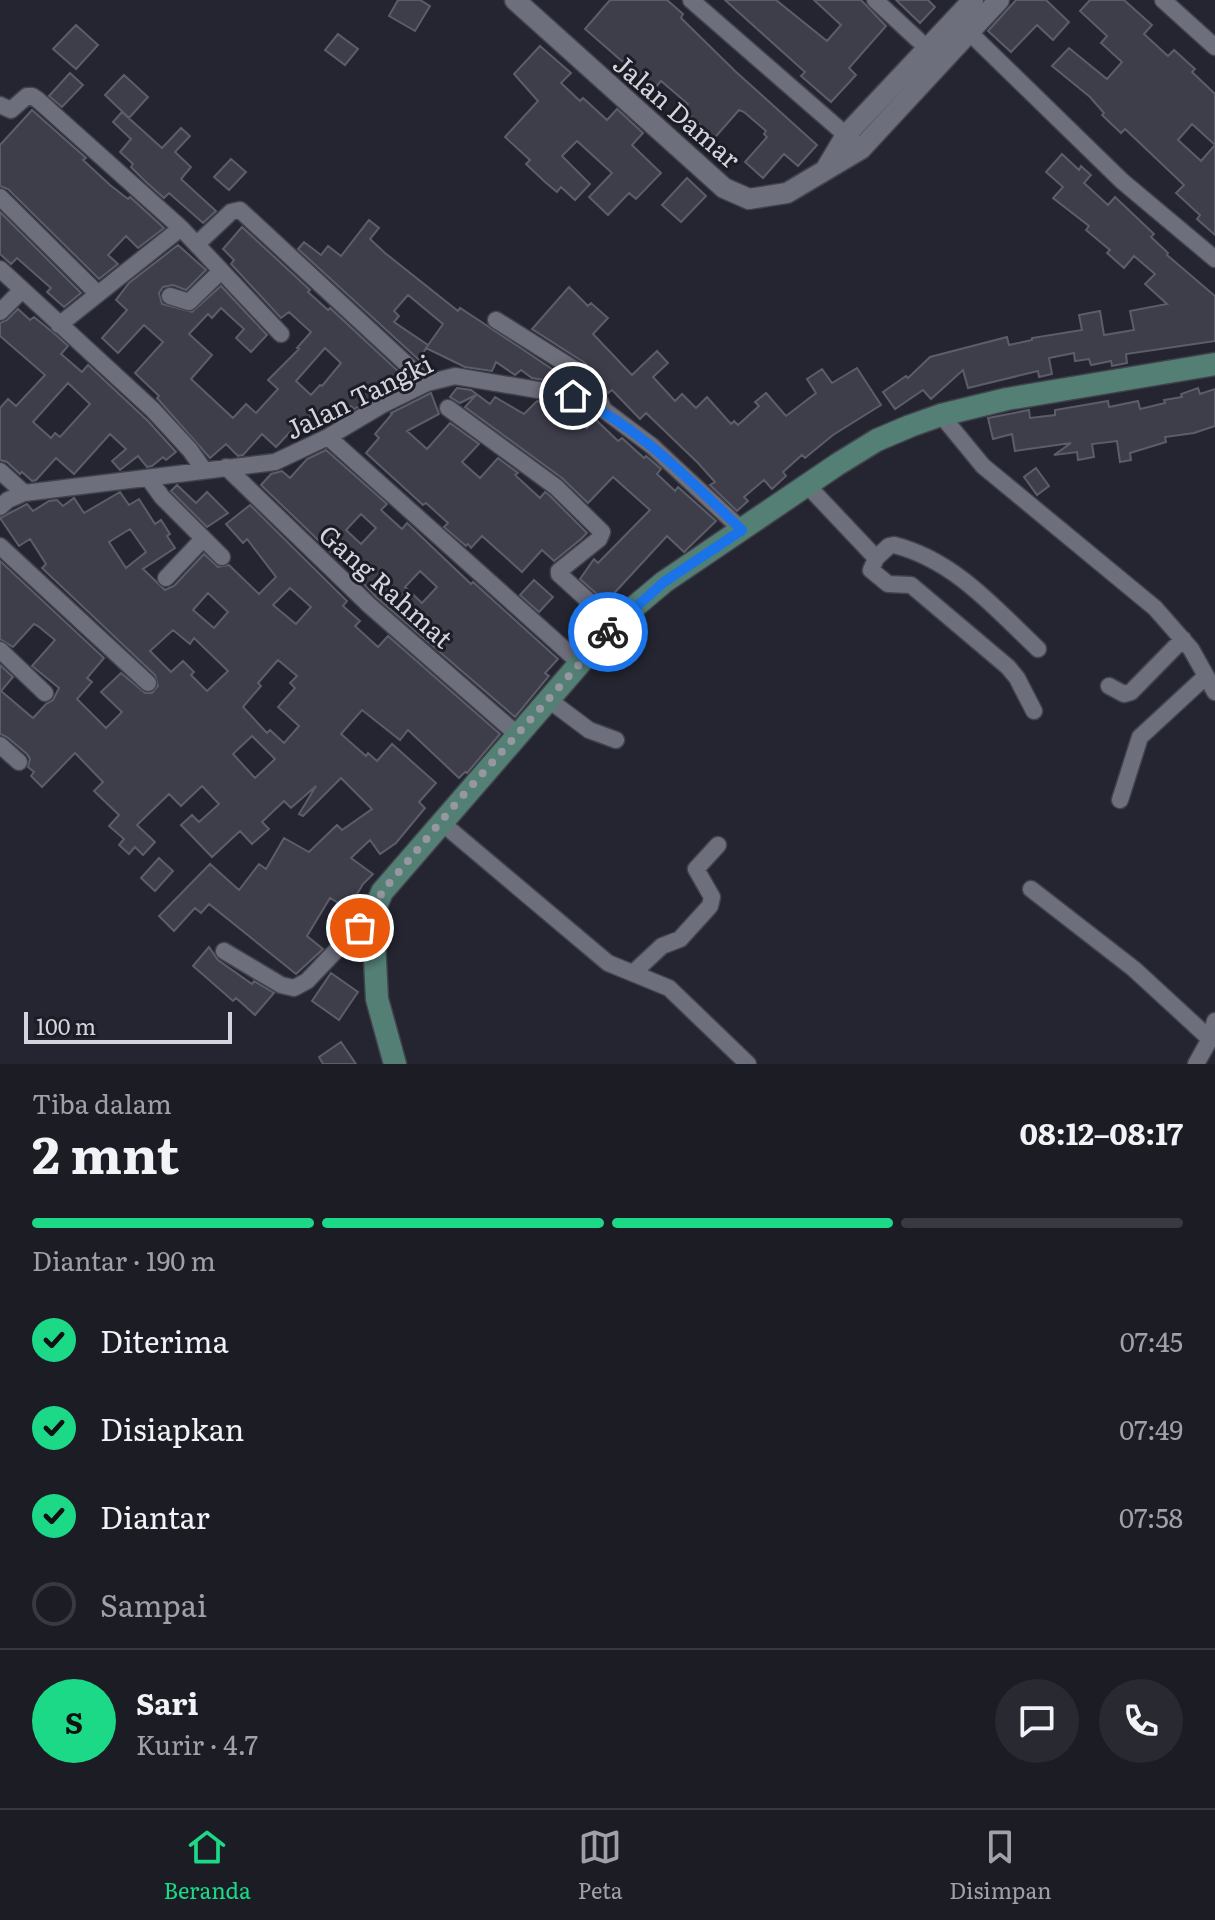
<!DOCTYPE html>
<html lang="id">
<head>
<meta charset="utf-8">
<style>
  :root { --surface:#1b1c24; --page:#282931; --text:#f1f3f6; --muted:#a0a1a6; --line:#393a41; --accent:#1cd988 }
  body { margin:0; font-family:Literata,serif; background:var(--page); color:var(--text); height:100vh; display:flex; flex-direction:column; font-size:30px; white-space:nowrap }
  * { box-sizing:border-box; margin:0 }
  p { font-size:26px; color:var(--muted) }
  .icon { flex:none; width:44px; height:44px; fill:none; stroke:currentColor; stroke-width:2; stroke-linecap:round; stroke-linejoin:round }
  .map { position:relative; height:1064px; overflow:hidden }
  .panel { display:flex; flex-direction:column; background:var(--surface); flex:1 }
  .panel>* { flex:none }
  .scale { position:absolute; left:24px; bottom:20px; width:208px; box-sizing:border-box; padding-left:8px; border:4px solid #d4d5dc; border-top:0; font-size:22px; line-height:28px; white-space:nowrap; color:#d4d5dc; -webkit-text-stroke:6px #1b1c26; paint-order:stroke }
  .pin { position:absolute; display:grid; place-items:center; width:68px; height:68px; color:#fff; margin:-34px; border:4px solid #fff; border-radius:50%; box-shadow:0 2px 8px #0007 }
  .courier { position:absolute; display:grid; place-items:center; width:80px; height:80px; margin:-40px; border:6px solid #1a73e8; border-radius:50%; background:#fff; color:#222; box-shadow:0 2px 10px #0007 }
  .headline em { font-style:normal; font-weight:700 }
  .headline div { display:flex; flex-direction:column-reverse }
  .headline { display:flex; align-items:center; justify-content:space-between; height:136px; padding:0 32px }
  h1 { font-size:52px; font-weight:700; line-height:60px }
  .bar { display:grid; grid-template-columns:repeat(4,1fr); gap:12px 8px; align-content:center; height:96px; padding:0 32px }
  .bar i { height:10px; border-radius:6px; background:var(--line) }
  .bar .selected { background:var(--accent) }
  .bar p { grid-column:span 4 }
  .line { display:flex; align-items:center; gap:20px; padding:0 32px; border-top:2px solid var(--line) }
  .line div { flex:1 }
  .round { display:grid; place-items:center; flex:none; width:84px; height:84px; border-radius:42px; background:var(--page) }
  ol { padding:0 32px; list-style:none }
  li { display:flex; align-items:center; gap:24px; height:88px }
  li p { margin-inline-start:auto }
  li .icon { padding:8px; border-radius:50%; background:var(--accent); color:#111; stroke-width:4 }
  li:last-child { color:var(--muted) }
  li i { width:44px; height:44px; border:4px solid var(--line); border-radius:50% }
  .tabs { display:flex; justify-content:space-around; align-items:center; height:112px; border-top:2px solid var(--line); background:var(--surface); font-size:22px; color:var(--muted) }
  .tabs a { display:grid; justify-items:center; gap:4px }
  .tabs .selected { color:var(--accent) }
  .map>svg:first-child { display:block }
  .building { fill:#3d3e4a; stroke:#5c5d69; stroke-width:2; fill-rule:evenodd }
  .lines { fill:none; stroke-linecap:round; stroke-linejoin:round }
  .minor-casing { stroke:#41424b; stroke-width:19 }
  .tertiary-casing { stroke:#41424b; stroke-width:23 }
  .secondary-casing { stroke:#41424b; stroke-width:25 }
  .minor { stroke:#6e6f7c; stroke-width:16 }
  .tertiary { stroke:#6e6f7c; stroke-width:20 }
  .secondary { stroke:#537f75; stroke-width:22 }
  .done { stroke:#9697a0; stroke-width:8; stroke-dasharray:0 14.4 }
  .route { stroke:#1a73e8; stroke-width:10 }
  .labels { text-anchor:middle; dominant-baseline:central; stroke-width:6; stroke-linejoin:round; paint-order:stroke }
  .street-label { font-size:26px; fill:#d4d5dc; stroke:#1b1c26 }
</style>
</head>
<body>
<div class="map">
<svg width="1215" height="1064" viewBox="0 0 1215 1064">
  <rect width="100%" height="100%" fill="#242530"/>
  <path class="building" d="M398 0H420L430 6 415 31 389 16Z
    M610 0H667L683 14 681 18 735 71 817 145 798 166 784 154 763 178 745 162 767 137 764 134 766 131 744 112 739 110 710 143 698 132 703 127 683 110 688 104 661 81 654 89 585 29Z
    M725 0H776L827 41 841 25 814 0H861L886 26 849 68 856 75 831 102 801 76 805 72Z
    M896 0H928L935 7 920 23Z
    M1016 0H1046L1069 22 1053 40 1037 25 1011 52 988 31Z
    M1090 0H1124L1152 25 1144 34 1168 56 1174 50 1195 69 1192 72 1215 94V145L1192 124 1178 140 1201 161 1215 145V235L1197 219 1200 215 1176 193 1184 185 1125 129 1121 133 1102 115 1104 113 1090 97 1052 66 1069 48 1107 79 1122 62 1101 43 1107 36 1080 11Z
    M76 25 98 45 76 69 53 49Z
    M338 34 358 49 345 65 325 50Z
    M540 46 571 73 561 83 580 101 583 98 607 120 617 109 643 133 632 145 661 173 636 199 629 193 608 215 589 197 612 173 577 141 562 156 590 184 575 200 561 187 557 192 545 182 526 164 530 160 505 137 538 101 514 74Z
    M70 73 83 85 62 107 49 96Z
    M124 75 148 97 129 118 105 95Z
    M32 110 86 158 83 160 110 185 128 199 130 197 164 228 138 248 126 236 108 255 118 264 99 279 8 189 0 186V145Z
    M122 112 162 148 181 128 190 136 175 152 191 167 181 179 216 211 203 223 169 193 164 198 145 181 131 167 133 164 120 152 131 139 113 122Z
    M1062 154 1079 170 1081 166 1091 175 1084 183 1108 205 1115 197 1154 234 1151 237 1168 253 1167 255 1215 296V341L1126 354 1127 363 1112 366 1111 361 1091 365 1089 359 1075 361 1074 353 1049 358 1052 374 1039 377 1038 371 968 388 963 370 931 399 923 390 895 409 883 392 906 376 908 378 930 357 1007 337 1009 345 1032 340V338L1082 330 1079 315 1100 311 1104 335 1134 330 1130 311 1167 304 1145 284 1155 274 1134 256 1124 268 1107 253 1110 250 1086 230 1089 226 1053 198 1063 187 1046 172Z
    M231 159 246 172 229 190 214 177Z
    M687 178 706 196 681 222 662 205Z
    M0 212 81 293 64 307 47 292 51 288 17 258 11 264 0 254Z
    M369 220 379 228 370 239 385 253 458 311 460 308 480 321 576 385 532 378 521 370 515 375 496 362 492 371 465 367 426 348 443 324 408 295 394 311 399 316 394 322 428 345 419 360 298 249 304 242 321 255 328 246 341 256Z
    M242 227 310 290 308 292 328 310 330 308 400 373 384 392 354 409 351 406 330 423 316 411 294 435 290 432 276 447 262 434 243 455 238 456 226 444 210 458 157 398 159 396 135 373 163 342 144 325 118 353 102 338 127 310 116 300 129 283 178 245 206 270 186 290 173 285 163 287 159 293 162 304 192 312 221 286 267 335 251 352 236 338 244 329 221 308 212 318 208 314 189 334 212 355 191 379 233 418 246 404 256 413 278 389 268 380 299 349 297 348 311 332 289 312 281 318 231 264 234 260 223 249ZM325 348 341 363 322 386 320 385 311 395 296 381Z
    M569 287 588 306 591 303 608 318 593 334 632 375 657 351 668 363 653 377 675 401 682 394 696 408 707 397 731 424 734 421 738 425 759 406 755 402 766 393 786 416 816 393 807 379 822 369 832 383 857 368 881 405 833 435 805 458 802 455 783 472 786 476 772 489 764 480 744 497 748 501 737 511 710 485 715 482 698 463 646 413 640 419 612 390 608 393 585 363 532 329Z
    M18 309 30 320 34 317 56 335 68 346 61 354 82 372 88 365 148 421 176 452 166 460 163 457 152 466 147 467 138 456 120 470 112 461 126 449 110 434 74 474 56 458 36 480 32 481 22 472 20 474 7 462 0 460V408L8 399 16 406 45 375 0 336V323L7 320ZM68 383 90 404 60 437 55 433 51 438 33 422Z
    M457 388 471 390 490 404 495 397 524 414 537 401 564 406 587 428 595 419 618 441 622 438 644 458 646 456 661 469 657 474 675 491 678 487 716 521 684 552 667 536 606 602 580 579 594 559 598 563 650 510 613 477 588 503 562 478 465 407 476 395 460 403 450 397Z
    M1198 388 1200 394 1215 389V426L1194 433 1165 437 1166 442 1130 453 1131 460 1120 462 1117 441 1092 444 1094 457 1078 460 1077 452 1054 455 1071 443 1015 451 1012 434 993 439 988 418 1029 410 1030 418 1055 415V410L1108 401 1109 407 1138 401 1140 409 1165 403 1164 400 1182 397 1181 394Z
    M431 393 439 414 407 431 427 449 450 423 479 444 462 462 480 478 498 458 518 473 515 475 540 498 545 492 549 495 587 533 581 539 554 561 542 550 522 572 482 536 471 548 468 544 466 546 444 527 448 523 426 503 423 505 366 453 379 438 375 434 392 414 391 413Z
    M326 450 387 504 381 510 402 529 407 523 471 584 473 582 558 659 545 673 549 676 515 717 376 597 362 582 364 580 344 562 343 564 261 485 271 474 282 471 290 478 307 459ZM361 514 376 528 361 544 346 530ZM420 571 437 587 422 603 405 587Z
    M1036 468 1049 486 1037 495 1024 477Z
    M177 485 196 503 207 492 228 513 207 527 171 491Z
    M120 492 129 505 139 499 155 524 161 520 170 534 167 536 175 548 143 569 165 590 174 586 204 554 218 567 229 565 259 594 276 577 247 539 243 543 226 524 250 505 347 601 343 606 360 621 355 626 378 647 388 636 500 734 467 773 465 772 459 778 408 730 400 740 362 710 341 734 366 756 368 753 377 761 392 744 436 783 419 802 425 808 396 843 380 854 370 840 351 858 373 874 363 884 348 909 330 898 307 936 323 949 296 974 209 904 201 913 195 908 174 931 159 916 210 864 239 890 259 864 266 869 284 838 309 852 337 825 342 830 372 809 341 778 303 816 299 814 316 786 291 808 284 801 262 822 269 829 252 844 240 831 212 857 181 825 192 815 199 822 219 804 202 786 181 806 169 794 137 825 155 842 143 855 135 847 129 854 119 845 124 839 109 826 119 815 94 791 103 782 75 753 42 787 31 776 34 772 28 767 30 759 27 754 7 737 0 734V665L13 677 1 691 33 718 46 704 53 700 59 688 32 666 55 640 38 626 34 624 13 647 0 639V561L104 658 87 678 92 682 77 699 106 728 122 712 101 692 121 673 145 693H152L158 686 155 675 42 568 46 564 30 539 19 546 0 518 27 504 33 511 49 501 57 500 63 506 74 498 84 513ZM130 529 146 552 126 568 109 542ZM290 588 311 607 296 624 273 605ZM208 593 228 612 214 628 193 610ZM173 630 190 644 194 638 228 671 207 691 191 675 194 672 183 661 171 672 150 651ZM278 660 297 676 290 683 295 688 278 707 299 726 284 743 270 730 267 733 243 707 261 686 258 683ZM252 736 275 759 255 778 233 754Z
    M534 580 553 597 539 612 520 595Z
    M159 858 173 871 155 891 141 878Z
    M209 947 218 960 252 984 254 981 274 993 255 1015 236 998 233 1001 193 966Z
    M331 973 358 992 339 1020 312 1001Z
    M341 1042 356 1064H323L319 1057Z"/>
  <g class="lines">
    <g class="minor-casing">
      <path id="minor" d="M691 0 854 142
        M875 0 929 50
        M1163 0 1215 47
        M970 33 1122 181 1215 259
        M0 105 11 110 27 96H32L38 100 181 228 281 334
        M0 197 98 294
        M197 244 231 212 240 210 427 383
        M0 269 153 410 190 450 204 470
        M170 296 189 302 221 271
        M0 312 22 290
        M496 320 579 372 595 391 604 410
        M59 325 181 228
        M448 408 556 487 602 532 599 539 559 571V574L614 624
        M941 415 983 466 1155 608 1191 649 1215 692
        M328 437 581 664
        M226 467 369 605 518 735
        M0 471 24 493
        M149 479 162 497 222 557
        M807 485 876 558 871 570 888 584 911 585 1008 667 1017 678 1034 711
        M0 507 8 500 24 493 275 462 328 437 382 405 427 383 455 376 573 396 604 410 652 446 742 530
        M0 546 148 683
        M876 558 889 546 894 545C954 560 995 608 1038 649
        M166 578 203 539
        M0 650 45 693
        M1109 686 1124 694 1131 692 1183 639
        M549 700 589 730 616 740
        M0 745 19 762
        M1120 800 1140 737 1206 676
        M442 823 608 963 669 988 748 1064
        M1031 889 1134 969 1210 1039
        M224 951 281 985 294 988 307 981 350 936 373 922
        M633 973 662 946 680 939 710 906 712 897 696 869 718 845
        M1196 1064 1210 1039 1215 1021"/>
    </g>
    <g class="tertiary-casing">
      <path id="tertiary" d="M515 0 724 188 749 199 787 193 861 149 999 0
        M827 167 846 135 973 0"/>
    </g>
    <g class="secondary-casing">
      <path id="secondary" d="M395 1064 377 999 373 922 374 911 382 892 614 624 664 582 838 464 877 440 910 426 941 415 1007 399 1215 364"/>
    </g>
    <use href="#minor" class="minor"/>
    <use href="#tertiary" class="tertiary"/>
    <use href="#secondary" class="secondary"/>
  </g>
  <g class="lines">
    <path class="done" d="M360 928 373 922 374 911 382 892 459 800 608 632"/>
    <path class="route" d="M573 396C640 427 689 480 742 530L664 582 608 632"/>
  </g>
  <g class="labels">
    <g class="street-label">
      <text transform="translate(678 110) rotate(41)">Jalan Damar</text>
      <text transform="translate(358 395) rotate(-26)">Jalan Tangki</text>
      <text transform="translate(387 585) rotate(42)">Gang Rahmat</text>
    </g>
  </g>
</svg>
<div class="scale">100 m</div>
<div class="pin" style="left:360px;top:928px;background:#ea580c"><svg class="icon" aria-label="bag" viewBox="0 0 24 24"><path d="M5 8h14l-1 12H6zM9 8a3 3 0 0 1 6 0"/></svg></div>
<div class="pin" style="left:573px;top:396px;background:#1f2937"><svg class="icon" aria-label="home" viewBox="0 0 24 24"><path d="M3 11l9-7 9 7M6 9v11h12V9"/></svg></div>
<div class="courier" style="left:608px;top:632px"><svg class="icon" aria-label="bike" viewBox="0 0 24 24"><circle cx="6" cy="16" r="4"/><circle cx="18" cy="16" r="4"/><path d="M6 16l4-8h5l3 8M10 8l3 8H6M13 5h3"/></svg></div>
</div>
<section class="panel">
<div class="headline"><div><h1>2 mnt</h1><p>Tiba dalam</p></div><em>08:12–08:17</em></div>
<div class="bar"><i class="selected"></i><i class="selected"></i><i class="selected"></i><i></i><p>Diantar · 190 m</p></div>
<ol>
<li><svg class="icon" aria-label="check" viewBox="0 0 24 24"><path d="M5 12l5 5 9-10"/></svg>Diterima<p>07:45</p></li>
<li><svg class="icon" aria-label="check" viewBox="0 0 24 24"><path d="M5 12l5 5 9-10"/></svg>Disiapkan<p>07:49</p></li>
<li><svg class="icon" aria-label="check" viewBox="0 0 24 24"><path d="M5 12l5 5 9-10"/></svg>Diantar<p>07:58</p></li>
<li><i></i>Sampai</li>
</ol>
<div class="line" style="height:144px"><b class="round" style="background:var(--accent);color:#111">S</b><div><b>Sari</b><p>Kurir · 4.7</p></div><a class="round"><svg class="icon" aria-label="chat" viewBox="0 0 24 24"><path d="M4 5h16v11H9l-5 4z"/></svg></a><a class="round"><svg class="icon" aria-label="phone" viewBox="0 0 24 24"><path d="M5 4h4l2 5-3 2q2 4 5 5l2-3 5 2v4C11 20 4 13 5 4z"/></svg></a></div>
</section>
<nav class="tabs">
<a class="selected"><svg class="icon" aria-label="home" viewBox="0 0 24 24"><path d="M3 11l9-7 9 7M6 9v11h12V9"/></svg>Beranda</a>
<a><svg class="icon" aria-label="map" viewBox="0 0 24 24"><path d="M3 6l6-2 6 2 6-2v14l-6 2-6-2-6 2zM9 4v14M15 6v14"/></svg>Peta</a>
<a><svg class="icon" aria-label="saved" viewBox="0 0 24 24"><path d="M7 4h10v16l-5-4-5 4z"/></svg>Disimpan</a>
</nav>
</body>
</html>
